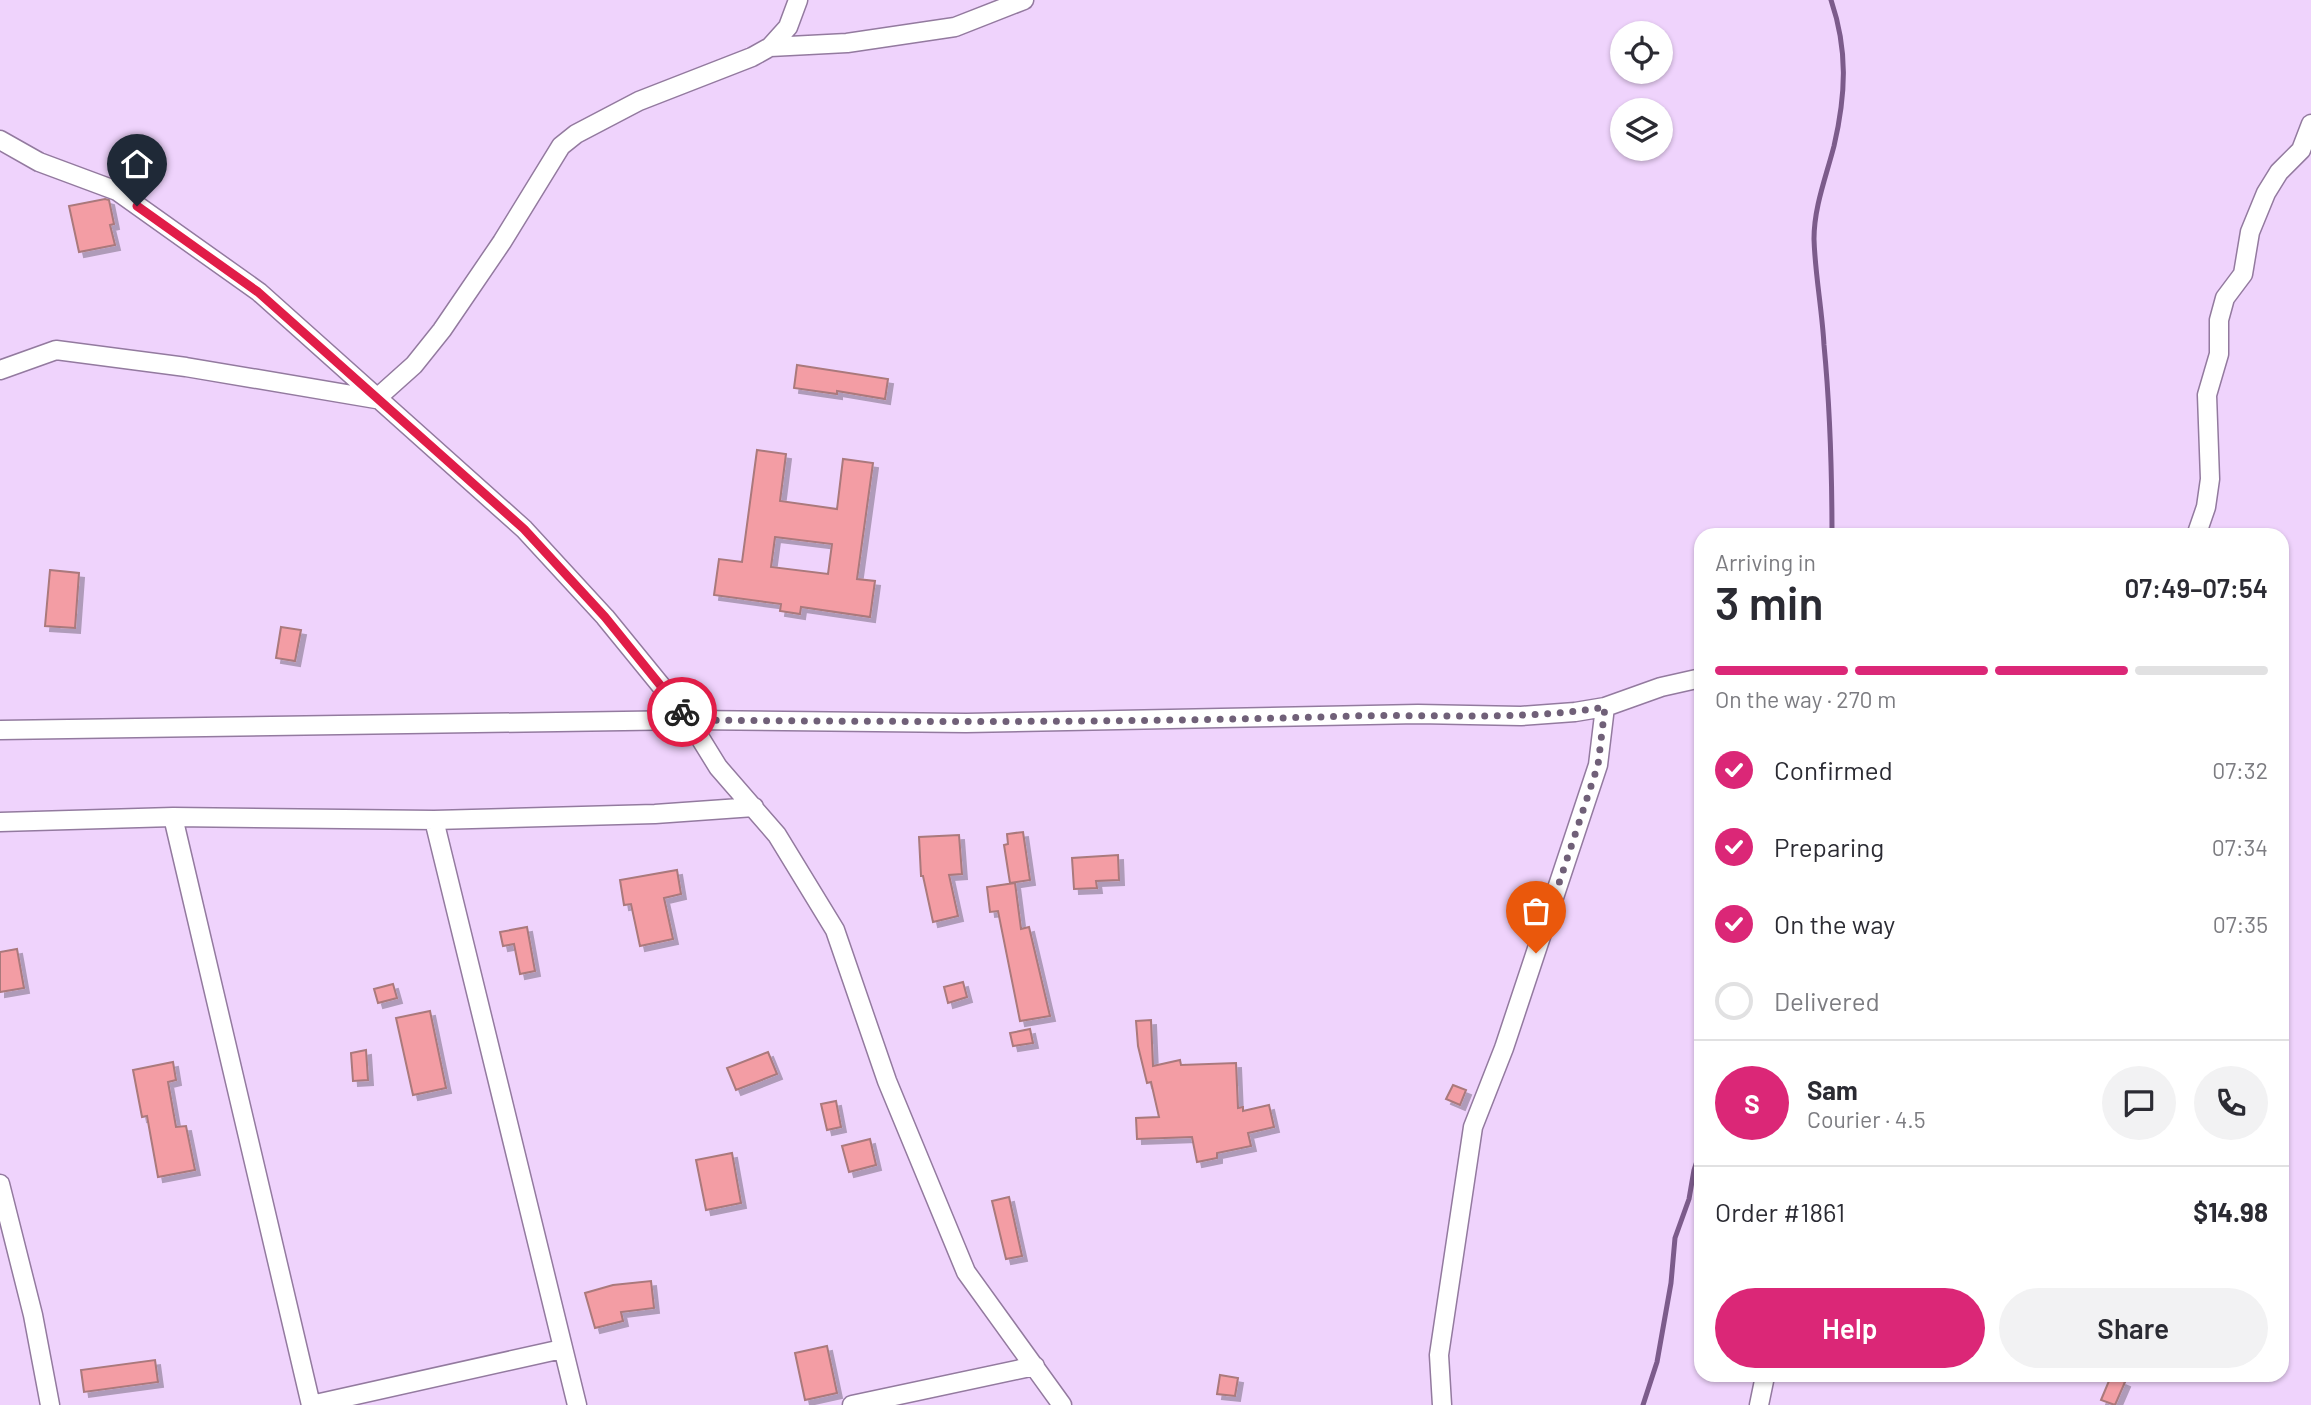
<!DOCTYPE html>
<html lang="en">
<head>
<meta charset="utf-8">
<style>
  :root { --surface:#fff; --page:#f2f2f3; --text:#2b2b33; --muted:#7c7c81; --line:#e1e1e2; --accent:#db2777 }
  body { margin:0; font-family:Barlow,sans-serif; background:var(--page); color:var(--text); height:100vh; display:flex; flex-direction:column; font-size:26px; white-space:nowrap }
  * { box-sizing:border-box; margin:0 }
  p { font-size:23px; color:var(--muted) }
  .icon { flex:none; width:38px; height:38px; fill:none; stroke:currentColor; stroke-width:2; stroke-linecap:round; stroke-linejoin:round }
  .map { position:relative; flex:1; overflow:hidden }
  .details { position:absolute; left:1694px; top:528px; width:595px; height:854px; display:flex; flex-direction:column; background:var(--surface); border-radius:21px; box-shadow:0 2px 5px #0004 }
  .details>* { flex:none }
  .tools { position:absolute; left:1610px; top:21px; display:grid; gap:14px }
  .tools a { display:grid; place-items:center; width:63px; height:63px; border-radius:50%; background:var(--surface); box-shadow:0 2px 5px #0004; font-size:35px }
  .pin { position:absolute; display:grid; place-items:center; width:60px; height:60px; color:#fff; margin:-72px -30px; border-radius:50% 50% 50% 0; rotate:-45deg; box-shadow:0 0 7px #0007 }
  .pin .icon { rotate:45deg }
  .courier { position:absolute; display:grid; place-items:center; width:70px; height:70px; margin:-35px; border:5px solid #e11d48; border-radius:50%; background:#fff; color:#222; box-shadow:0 2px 9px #0007 }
  .headline em { font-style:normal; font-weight:600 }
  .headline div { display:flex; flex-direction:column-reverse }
  .headline { display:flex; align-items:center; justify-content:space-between; height:119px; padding:0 21px }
  h1 { font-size:46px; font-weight:600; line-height:52px }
  .bar { display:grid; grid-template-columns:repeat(4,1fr); gap:10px 7px; align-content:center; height:84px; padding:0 21px }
  .bar i { height:9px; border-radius:5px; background:var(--line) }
  .bar .on { background:var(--accent) }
  .bar p { grid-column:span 4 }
  .line { display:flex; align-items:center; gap:18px; padding:0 21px; border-top:2px solid var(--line) }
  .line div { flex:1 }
  .round { display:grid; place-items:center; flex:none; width:74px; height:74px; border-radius:37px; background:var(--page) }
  ol { padding:0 21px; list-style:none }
  li { display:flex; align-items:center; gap:21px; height:77px }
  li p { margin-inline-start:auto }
  li .icon { padding:7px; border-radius:50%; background:var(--accent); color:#fff; stroke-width:4 }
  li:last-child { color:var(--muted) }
  li i { width:38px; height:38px; border:4px solid var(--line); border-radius:50% }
  .primary-button { display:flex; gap:14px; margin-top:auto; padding:14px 21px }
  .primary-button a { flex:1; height:80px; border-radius:42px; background:var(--accent); color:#fff; font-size:28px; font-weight:600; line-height:80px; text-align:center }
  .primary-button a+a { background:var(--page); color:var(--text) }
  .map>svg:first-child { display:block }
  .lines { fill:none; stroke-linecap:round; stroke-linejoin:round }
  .stream { stroke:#7c5b8b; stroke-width:5 }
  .building { fill:#f39da4; stroke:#aa797c; stroke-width:2; fill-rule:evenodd; filter:url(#shadow) }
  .minor-casing { stroke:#937a9f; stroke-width:21 }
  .minor { stroke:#fff; stroke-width:18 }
  .done { stroke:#706078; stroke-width:7; stroke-dasharray:0 12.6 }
  .route { stroke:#e11d48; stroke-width:9 }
</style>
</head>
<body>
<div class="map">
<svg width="2311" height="1405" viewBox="0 0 2311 1405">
  <defs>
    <filter id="shadow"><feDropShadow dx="5" dy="5" stdDeviation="0" flood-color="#0004"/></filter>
  </defs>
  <rect width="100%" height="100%" fill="#efd3fc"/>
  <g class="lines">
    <path class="stream" d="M1831 0C1848 50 1846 94 1834 146 1826 177 1814 207 1814 239 1815 274 1822 309 1824 345 1830 408 1832 472 1832 536
      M1643 1405 1657 1362 1671 1283 1675 1238 1689 1199 1694 1170 1701 1149"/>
  </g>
  <path class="building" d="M105 199 109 200 114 224 110 225 115 245 79 252 69 206Z
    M797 365 888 379 885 399 837 391V394L794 388Z
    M757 450 786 454 780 501 837 509 843 459 873 463 857 579 875 581 870 617 801 607 800 614 780 611 781 604 714 595 719 559 742 562ZM775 537 832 544 828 574 771 567Z
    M50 570 79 573 75 628 45 626Z
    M281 627 301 630 295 661 276 658Z
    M1023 832 1030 880 1010 883 1004 845 1008 844 1007 834Z
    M959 835 962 874 949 875 958 916 933 922 923 876H921L919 837Z
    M1118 855 1119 880 1096 881 1097 888 1074 889 1072 858Z
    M677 870 681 894 664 898 673 939 640 946 631 904 624 905 620 880Z
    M1015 883 1021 929 1029 927 1050 1016 1020 1021 998 911 990 912 987 887Z
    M527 927 535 971 520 974 514 944 503 946 500 932Z
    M17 949 24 988 0 992V952Z
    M963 982 967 997 948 1003 944 987Z
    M393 984 397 998 378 1003 374 989Z
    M430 1011 446 1088 413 1095 396 1018Z
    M1151 1020 1153 1066 1180 1060 1181 1065 1236 1063 1238 1108 1243 1107V1111L1269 1105 1274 1127 1248 1133 1251 1146 1217 1153V1158L1197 1162 1192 1137 1137 1139 1136 1118 1159 1117 1151 1082 1147 1083 1138 1046 1136 1021Z
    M1030 1029 1033 1043 1013 1046 1010 1033Z
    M366 1050 368 1080 353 1081 351 1053Z
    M768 1052 777 1074 736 1090 727 1068Z
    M173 1062 176 1080 168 1082 176 1127 186 1126 195 1170 158 1177 147 1116 142 1117 133 1070Z
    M1453 1085 1466 1090 1460 1105 1446 1099Z
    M836 1101 841 1127 827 1130 821 1104Z
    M870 1139 876 1165 849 1172 842 1146Z
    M732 1153 741 1203 706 1210 696 1160Z
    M1009 1197 1022 1256 1006 1259 992 1201Z
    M651 1281 654 1308 621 1312 623 1321 595 1328 585 1293 613 1285Z
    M827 1346 837 1393 805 1400 795 1353Z
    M155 1360 158 1382 84 1392 81 1370Z
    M1220 1375 1238 1378 1235 1396 1217 1394Z
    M2111 1376 2125 1382 2115 1405 2101 1400Z"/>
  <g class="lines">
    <g class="minor-casing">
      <path id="minor" d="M770 47 847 43 955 27 1024 0
        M0 140 39 162 117 191 259 292 524 529 605 617 689 720 718 767 777 835 835 930 887 1081 966 1272 1062 1405
        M0 370 56 350 186 367 376 399 414 365 442 330 502 242 561 146 576 134 639 101 752 57 770 47 788 27 798 0
        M2196 536 2206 507 2210 479 2207 395 2219 354V320L2225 298 2243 274 2250 232 2266 193 2279 172 2301 150 2311 124
        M0 730 689 720 966 723 1418 714 1521 716 1575 712 1605 707 1661 687 1701 678
        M173 817 311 1405
        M434 820 577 1405
        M0 822 173 817 434 820 655 814 754 807
        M0 1184 33 1315 50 1405
        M311 1405 562 1349
        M852 1405 1035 1366
        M1442 1405 1439 1355 1473 1127 1504 1048 1598 765 1605 707
        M1759 1405 1765 1376"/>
    </g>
    <use href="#minor" class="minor"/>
  </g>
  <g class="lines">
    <path class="done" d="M682 712 689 720C910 722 1131 723 1352 716 1436 714 1522 721 1605 707L1598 765 1536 953"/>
    <path class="route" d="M137 206 258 292 524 529 605 617 682 712"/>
  </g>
</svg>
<div class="tools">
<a><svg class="icon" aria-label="locate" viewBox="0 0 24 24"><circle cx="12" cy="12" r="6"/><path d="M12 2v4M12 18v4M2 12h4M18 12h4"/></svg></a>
<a><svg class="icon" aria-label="layers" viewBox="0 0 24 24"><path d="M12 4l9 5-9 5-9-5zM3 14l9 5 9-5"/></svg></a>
</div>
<div class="pin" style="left:1536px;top:953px;background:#ea580c"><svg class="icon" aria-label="bag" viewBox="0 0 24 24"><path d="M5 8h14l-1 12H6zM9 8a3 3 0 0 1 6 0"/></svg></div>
<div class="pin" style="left:137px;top:206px;background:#1f2937"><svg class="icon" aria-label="home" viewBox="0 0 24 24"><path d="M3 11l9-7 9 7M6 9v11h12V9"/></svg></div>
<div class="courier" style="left:682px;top:712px"><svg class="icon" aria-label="bike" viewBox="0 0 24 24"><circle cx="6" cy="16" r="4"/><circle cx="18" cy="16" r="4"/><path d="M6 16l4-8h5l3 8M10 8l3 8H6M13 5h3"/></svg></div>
<section class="details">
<div class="headline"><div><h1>3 min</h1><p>Arriving in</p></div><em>07:49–07:54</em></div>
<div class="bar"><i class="on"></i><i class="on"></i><i class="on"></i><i></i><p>On the way · 270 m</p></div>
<ol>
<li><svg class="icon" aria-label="check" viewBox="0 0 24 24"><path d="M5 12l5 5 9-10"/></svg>Confirmed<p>07:32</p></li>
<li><svg class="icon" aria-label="check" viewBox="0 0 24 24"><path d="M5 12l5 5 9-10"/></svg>Preparing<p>07:34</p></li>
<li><svg class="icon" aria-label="check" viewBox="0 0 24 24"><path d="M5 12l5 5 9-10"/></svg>On the way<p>07:35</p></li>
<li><i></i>Delivered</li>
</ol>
<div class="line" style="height:126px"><b class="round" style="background:var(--accent);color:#fff">S</b><div><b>Sam</b><p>Courier · 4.5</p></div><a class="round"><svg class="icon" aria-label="chat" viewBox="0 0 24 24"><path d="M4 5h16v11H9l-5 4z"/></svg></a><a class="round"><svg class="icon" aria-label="phone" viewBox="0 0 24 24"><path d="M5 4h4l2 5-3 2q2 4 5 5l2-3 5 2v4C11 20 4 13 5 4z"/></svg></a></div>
<div class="line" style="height:91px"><div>Order #1861</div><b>$14.98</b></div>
<div class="primary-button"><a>Help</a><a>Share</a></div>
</section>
</div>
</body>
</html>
